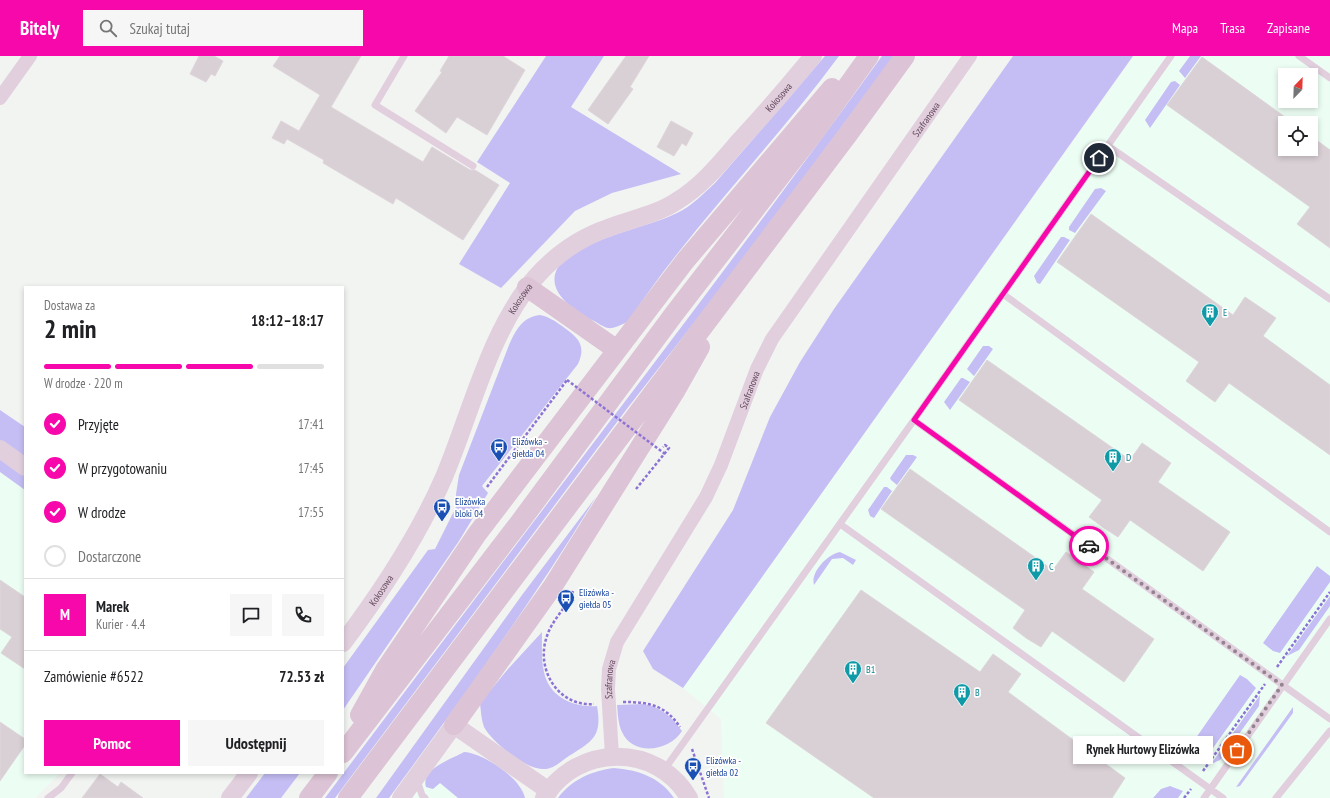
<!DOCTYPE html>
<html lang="pl">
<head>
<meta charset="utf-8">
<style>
  :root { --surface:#fff; --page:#f6f6f6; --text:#202124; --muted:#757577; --line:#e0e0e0; --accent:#f708ab }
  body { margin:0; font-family:"PT Sans Narrow",sans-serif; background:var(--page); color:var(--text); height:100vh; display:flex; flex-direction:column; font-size:15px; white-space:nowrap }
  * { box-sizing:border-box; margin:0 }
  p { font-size:13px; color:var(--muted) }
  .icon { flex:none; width:22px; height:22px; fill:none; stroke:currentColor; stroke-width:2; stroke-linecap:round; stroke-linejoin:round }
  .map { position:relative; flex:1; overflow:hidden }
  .sheet { position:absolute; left:24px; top:230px; width:320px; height:488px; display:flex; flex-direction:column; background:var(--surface); border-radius:0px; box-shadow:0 2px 6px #0003 }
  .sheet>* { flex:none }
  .needle { width:26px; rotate:23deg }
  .fabs { position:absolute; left:1278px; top:12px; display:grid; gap:8px }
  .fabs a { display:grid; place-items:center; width:40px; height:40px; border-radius:0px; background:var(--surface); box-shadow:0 2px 6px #0003; font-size:20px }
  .pin { position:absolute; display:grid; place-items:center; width:34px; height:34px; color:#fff; margin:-17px; border:2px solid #fff; border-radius:50%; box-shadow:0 1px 4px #0007 }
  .courier { position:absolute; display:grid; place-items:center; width:40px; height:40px; margin:-20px; border:3px solid #f708ab; border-radius:50%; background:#fff; color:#222; box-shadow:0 1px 5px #0007 }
  .bubble { position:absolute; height:28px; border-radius:0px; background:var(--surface); box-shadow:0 2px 6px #0003; font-size:13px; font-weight:700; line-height:28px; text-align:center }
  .headline em { font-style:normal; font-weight:700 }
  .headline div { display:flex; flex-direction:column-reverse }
  .headline { display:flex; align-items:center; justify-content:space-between; height:68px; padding:0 20px }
  h1 { font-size:26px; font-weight:700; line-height:30px }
  .bar { display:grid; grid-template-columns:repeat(4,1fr); gap:6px 4px; align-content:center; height:48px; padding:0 20px }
  .bar i { height:5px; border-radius:3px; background:var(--line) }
  .bar .active { background:var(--accent) }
  .bar p { grid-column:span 4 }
  .line { display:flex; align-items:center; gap:10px; padding:0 20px; border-top:1px solid var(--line) }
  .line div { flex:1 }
  .round { display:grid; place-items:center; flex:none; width:42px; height:42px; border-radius:0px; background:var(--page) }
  ol { padding:0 20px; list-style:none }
  li { display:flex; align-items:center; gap:12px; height:44px }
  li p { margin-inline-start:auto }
  li .icon { padding:4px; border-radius:50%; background:var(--accent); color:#fff; stroke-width:4 }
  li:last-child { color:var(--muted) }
  li i { width:22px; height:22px; border:2px solid var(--line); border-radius:50% }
  .cta { display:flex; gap:8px; margin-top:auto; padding:8px 20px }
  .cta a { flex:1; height:46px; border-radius:0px; background:var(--accent); color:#fff; font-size:16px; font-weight:700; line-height:46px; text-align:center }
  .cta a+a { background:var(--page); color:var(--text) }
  header { display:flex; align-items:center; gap:24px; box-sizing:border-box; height:56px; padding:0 20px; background:var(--accent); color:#fff }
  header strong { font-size:19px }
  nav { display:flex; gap:22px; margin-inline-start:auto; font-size:14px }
  .search { width:280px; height:36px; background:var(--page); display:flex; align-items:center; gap:10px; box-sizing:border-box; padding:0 14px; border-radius:0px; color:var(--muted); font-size:15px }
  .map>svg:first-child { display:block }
  .commercial { fill:#ecfef4; fill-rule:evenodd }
  .green { fill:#c5bef4 }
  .building { fill:#d9d0d6; stroke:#ded5da }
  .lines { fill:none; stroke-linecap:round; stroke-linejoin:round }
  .path { stroke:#8c72d6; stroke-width:2.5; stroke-dasharray:3 2; stroke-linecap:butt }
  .service { stroke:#e2cfde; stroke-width:7 }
  .minor { stroke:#e2cfde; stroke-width:14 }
  .tertiary { stroke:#e2cfde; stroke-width:18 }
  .secondary { stroke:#dcc3d5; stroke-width:20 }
  .path-bridge { stroke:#8c72d6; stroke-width:2.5; stroke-dasharray:3 2; stroke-linecap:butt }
  .done { stroke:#948490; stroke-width:4; stroke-dasharray:0 7.2 }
  .route { stroke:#f708ab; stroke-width:5 }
  .labels { text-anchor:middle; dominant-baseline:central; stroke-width:3.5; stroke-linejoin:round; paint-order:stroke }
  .street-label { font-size:10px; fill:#61475b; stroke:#fff }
  .culture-label { font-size:10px; fill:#0d838f; stroke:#fff; text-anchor:start }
  .transit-label { font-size:10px; fill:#164399; stroke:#fff; text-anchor:start }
</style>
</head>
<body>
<header>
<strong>Bitely</strong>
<div class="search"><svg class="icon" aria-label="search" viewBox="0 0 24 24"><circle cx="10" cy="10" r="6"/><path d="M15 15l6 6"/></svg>Szukaj tutaj</div>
<nav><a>Mapa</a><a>Trasa</a><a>Zapisane</a></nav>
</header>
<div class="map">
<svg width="1330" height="742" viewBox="0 0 1330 742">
  <rect width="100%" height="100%" fill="#f2f4f2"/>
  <path class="commercial" d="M1134 0H1330V742H724L721 663 683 632ZM1285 19H1311V45H1285ZM1285 67H1311V93H1285Z
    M0 416 25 434V717H60L35 742H0Z
    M426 722 425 729 431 734 440 727 458 742H412Z"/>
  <path class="green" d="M546 0H604L571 51 681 118 612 137 575 155 501 232 459 208 510 127 477 106Z
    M825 0H839C772 91 690 171 628 266 622 268 614 273 608 272 603 271 598 267 594 265 578 257 545 237 557 213 573 184 648 172 677 157 692 150 703 138 715 127Z
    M882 0H894L739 209 626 354 335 742H325C510 494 701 250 882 0Z
    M1013 0H1133L683 632 653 613 643 595 733 454 770 361 800 306 834 253Z
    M1190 0H1201L1185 22 1179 15Z
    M1175 25 1180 29 1150 72 1145 64 1171 26Z
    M1101 132 1106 135 1075 177 1069 174V171L1095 133Z
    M1061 181H1064L1070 184 1040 228 1037 227 1034 220Z
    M540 259C549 261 555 265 562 270 577 281 587 288 578 308L482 430 488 437 459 485 343 654V612L428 494 435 493 456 451V438L459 419 509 289C516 274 522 261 540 259Z
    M983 290H989L993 293 974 320 967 313Z
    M961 322H963L970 326 950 354 944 346Z
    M0 354 25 371V434L0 416Z
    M906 399H913L917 401 897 429 891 424 890 422Z
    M884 431H887L892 435 874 462 870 460 868 454Z
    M596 441C533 545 461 644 389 742H376L522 539Z
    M840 496 856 504 853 509 843 502 832 503 814 529C810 516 828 498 840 496Z
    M1317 510 1330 520V526L1280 597 1273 595 1263 587Z
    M1330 540V550L1299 594 1287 600Z
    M542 576C542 589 541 603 544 616 549 641 574 652 597 650 603 683 590 686 566 702 559 707 552 714 542 713 524 712 492 686 484 671 481 663 481 655 480 647L508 613Z
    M1240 619 1247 623 1256 632 1203 706 1186 696Z
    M1260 639 1259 650 1224 699 1220 704 1211 708Z
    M642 648C660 650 672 661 682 675 670 695 633 701 622 676 618 668 618 658 617 649Z
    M1293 651V657L1240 730 1236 731Z
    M464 696C483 697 521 722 525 742H458L440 727 433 733 426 731C420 713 452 703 464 696Z
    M614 712C638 714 660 721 674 742H558C572 723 592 715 614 712Z
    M265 717H300L281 742H246Z
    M1170 730 1183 735 1178 742H1153L1161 733Z"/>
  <path class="building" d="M199 0H214L223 5 215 20 211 18 206 26 190 18Z
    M280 0H361L331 51 423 106 432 91 470 114H475L499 129 463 184 396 142 393 148 323 107 324 104 287 83 284 88 272 82 281 65 299 75 320 39 273 10Z
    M449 0H503L525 14 487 79 457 61 446 77 415 55 442 16 440 15Z
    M626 0H649L630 31 633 33 608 68 588 54Z
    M1202 1 1285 61V93H1311V80L1330 94V192L1297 168 1310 151 1167 49Z
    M671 65 693 77 686 90 682 87 674 100 657 91Z
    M1091 158 1233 259 1245 241 1276 262 1263 280 1330 329V399L1229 327 1215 346 1186 325 1199 306 1057 206Z
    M987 304 1130 404 1142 387 1171 407 1158 426 1230 476 1203 515 1130 464 1118 481 1104 472 1089 461 1102 444 959 344Z
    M910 413 1053 514 1066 496 1094 516 1082 533 1154 583 1124 626 1052 575 1041 591 1026 582 1013 572 1025 554 881 453Z
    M0 524 25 541V613L1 597 12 581 0 573Z
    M861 534 980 616 993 598 1021 618 1008 636 1125 722 1112 742H874L766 667Z
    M0 666 25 683V689L0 725Z
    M100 718 118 731 121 726 143 742H82Z"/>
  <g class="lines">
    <path class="path" d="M487 431 567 324
      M636 433 669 392 665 389 663 391
      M573 535C567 551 552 564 547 580 535 613 558 651 594 648
      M1277 611 1330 536
      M623 646C649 646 665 649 680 671
      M692 693 709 742
      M1203 715 1265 628
      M1184 742 1191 733"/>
    <path class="service" d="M404 0 375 49 473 110
      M1299 0 1330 22
      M1108 90 1330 243
      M1003 238 1330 476
      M914 364 1330 663
      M840 468 1223 742
      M664 714 914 364 1171 0
      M417 724 422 739 425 742
      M48 742 61 732 72 717
      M1204 742 1330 563
      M1276 742 1330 675"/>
    <g class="minor">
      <path d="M0 42 30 0"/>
      <path id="s1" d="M612 700 608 633 609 613 617 586 706 441 721 409 757 313 772 283 970 0"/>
    </g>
    <g class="tertiary">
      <path d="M0 393 25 411"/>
      <path id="s2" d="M343 587C382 535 418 481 444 421 471 357 490 274 535 222 555 199 579 182 608 172 631 163 656 159 677 145 703 129 721 106 741 83 766 56 790 28 813 0"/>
      <path d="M230 742 249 717"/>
      <path d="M401 742 454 669 549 735"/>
      <path d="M544 742C576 688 657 686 689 742"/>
    </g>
    <path class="secondary" d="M527 231 617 294
      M360 659 385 614 477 478 685 205 832 32
      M454 669 553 530 674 337 700 291
      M343 697 520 466 674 258 816 74 869 0
      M309 742 328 717
      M348 742 849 77 905 0"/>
    <path class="path-bridge" d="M567 324 665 398"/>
  </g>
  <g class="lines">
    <path class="done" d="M1089 490 1282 629 1237 694"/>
    <path class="route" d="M1089 490 914 364 1099 102"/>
  </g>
  <defs>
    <g id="building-pin" transform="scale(0.9)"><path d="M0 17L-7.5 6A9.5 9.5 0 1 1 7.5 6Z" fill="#0f9aa8" stroke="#fff"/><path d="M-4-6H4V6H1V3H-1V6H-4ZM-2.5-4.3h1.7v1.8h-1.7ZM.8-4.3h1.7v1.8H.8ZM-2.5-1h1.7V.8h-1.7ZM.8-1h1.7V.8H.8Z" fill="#fff"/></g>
    <g id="bus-pin" transform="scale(0.9)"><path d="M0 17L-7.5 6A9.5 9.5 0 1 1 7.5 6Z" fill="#1a4fb4" stroke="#fff"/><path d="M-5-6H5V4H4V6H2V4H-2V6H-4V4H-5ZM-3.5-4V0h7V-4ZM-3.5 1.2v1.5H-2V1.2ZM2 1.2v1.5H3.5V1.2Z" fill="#fff"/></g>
  </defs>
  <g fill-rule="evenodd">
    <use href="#building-pin" x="1210" y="256"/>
    <use href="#bus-pin" x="499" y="391"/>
    <use href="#building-pin" x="1113" y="401"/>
    <use href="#bus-pin" x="442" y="451"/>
    <use href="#building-pin" x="1036" y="510"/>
    <use href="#bus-pin" x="566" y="542"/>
    <use href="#building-pin" x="853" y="613"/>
    <use href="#building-pin" x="962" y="636"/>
    <use href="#bus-pin" x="693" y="710"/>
  </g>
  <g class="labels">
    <g class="street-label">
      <text stroke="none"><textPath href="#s2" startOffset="724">Kokosowa</textPath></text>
      <text stroke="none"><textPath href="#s1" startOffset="725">Szafranowa</textPath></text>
      <text stroke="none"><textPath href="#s2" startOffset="389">Kokosowa</textPath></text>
      <text stroke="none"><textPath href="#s1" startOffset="401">Szafranowa</textPath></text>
      <text stroke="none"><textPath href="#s2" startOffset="65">Kokosowa</textPath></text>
      <text stroke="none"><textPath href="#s1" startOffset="77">Szafranowa</textPath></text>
    </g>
    <g class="culture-label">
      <text x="1223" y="256">E</text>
      <text x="1126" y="401">D</text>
      <text x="1049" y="510">C</text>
      <text x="866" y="613">B1</text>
      <text x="975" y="636">B</text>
    </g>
    <g class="transit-label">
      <text x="512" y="385">Elizówka -<tspan x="512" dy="12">giełda 04</tspan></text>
      <text x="455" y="445">Elizówka<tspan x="455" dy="12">bloki 04</tspan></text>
      <text x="579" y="536">Elizówka -<tspan x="579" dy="12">giełda 05</tspan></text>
      <text x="706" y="704">Elizówka -<tspan x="706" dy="12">giełda 02</tspan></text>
    </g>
  </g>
</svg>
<div class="fabs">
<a><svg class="needle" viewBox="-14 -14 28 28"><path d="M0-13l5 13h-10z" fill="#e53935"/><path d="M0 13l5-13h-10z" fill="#757577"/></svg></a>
<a><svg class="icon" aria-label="locate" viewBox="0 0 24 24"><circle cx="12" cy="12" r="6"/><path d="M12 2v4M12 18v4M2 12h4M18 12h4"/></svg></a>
</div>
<div class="pin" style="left:1237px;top:694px;background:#ea580c"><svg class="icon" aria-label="bag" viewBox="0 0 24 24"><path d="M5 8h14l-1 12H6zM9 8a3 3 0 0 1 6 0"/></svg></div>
<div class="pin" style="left:1099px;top:102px;background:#1f2937"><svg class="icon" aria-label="home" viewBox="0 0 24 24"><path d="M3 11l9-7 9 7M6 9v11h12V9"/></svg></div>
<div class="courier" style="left:1089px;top:490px"><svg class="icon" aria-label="car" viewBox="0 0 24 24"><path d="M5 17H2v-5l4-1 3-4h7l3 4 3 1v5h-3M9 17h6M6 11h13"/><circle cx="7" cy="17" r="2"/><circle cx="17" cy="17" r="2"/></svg></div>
<div class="bubble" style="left:1073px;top:680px;width:140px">Rynek Hurtowy Elizówka</div>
<section class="sheet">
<div class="headline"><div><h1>2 min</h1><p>Dostawa za</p></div><em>18:12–18:17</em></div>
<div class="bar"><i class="active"></i><i class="active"></i><i class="active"></i><i></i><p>W drodze · 220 m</p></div>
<ol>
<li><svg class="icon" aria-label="check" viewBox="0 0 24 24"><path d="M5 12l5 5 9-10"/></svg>Przyjęte<p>17:41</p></li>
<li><svg class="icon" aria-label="check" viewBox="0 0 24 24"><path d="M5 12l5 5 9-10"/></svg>W przygotowaniu<p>17:45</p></li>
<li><svg class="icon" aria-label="check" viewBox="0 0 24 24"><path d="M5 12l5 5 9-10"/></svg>W drodze<p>17:55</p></li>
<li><i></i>Dostarczone</li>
</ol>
<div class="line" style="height:72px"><b class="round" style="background:var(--accent);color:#fff">M</b><div><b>Marek</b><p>Kurier · 4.4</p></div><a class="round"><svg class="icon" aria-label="chat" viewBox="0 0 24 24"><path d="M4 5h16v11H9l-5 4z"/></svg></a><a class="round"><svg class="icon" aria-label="phone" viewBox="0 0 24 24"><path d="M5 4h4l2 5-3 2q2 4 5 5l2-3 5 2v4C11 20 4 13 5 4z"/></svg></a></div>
<div class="line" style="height:52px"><div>Zamówienie #6522</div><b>72.53 zł</b></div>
<div class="cta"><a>Pomoc</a><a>Udostępnij</a></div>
</section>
</div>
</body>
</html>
